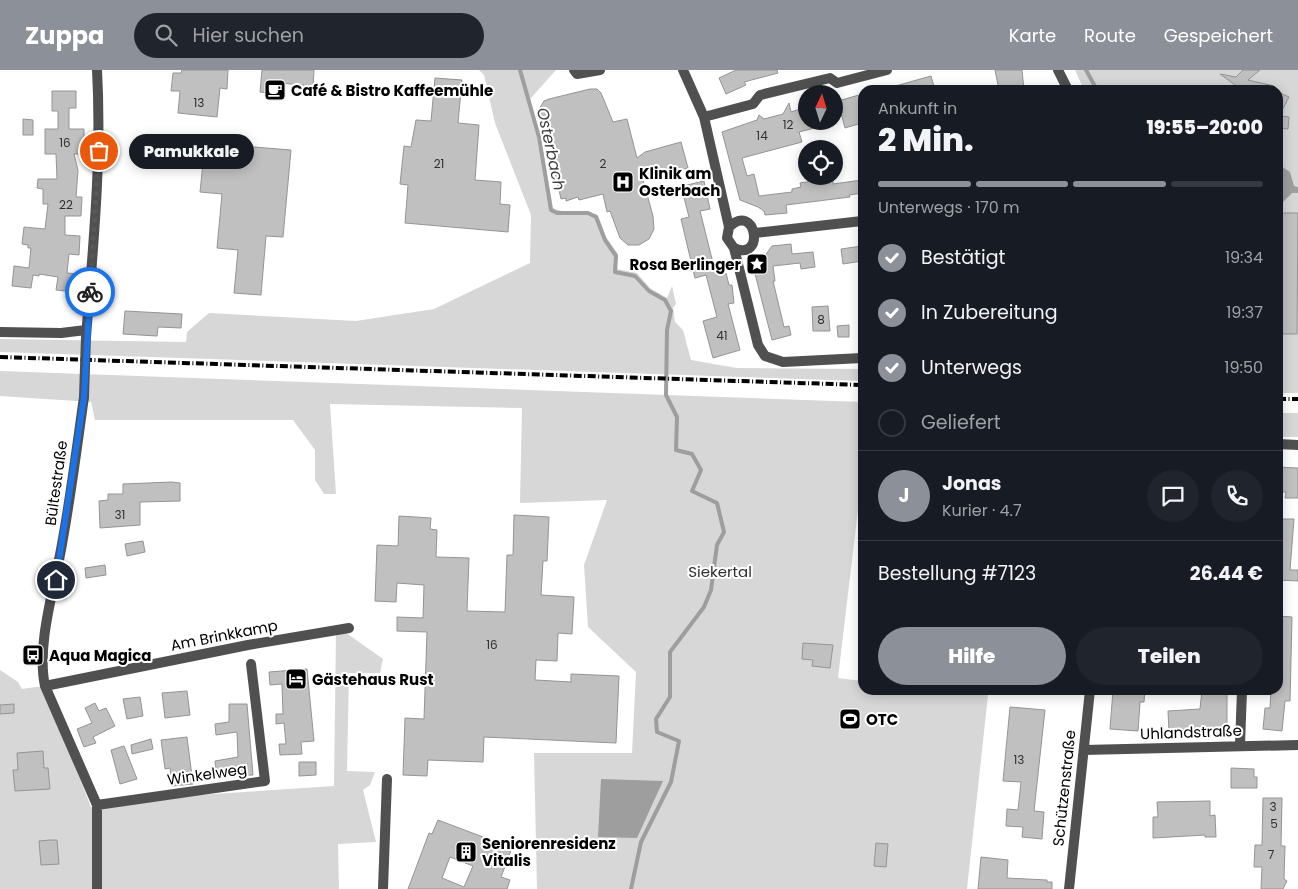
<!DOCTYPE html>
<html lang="de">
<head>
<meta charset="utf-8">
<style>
  :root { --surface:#171b24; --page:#20242c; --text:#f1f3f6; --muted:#9ea1a6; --line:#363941; --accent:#8c9099 }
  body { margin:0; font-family:Poppins,sans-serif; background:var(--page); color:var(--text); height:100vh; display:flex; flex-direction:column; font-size:19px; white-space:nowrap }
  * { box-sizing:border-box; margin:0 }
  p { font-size:16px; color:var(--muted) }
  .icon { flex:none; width:28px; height:28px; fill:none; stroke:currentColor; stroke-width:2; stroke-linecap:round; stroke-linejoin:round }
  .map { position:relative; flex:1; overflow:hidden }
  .sheet { position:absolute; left:858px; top:15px; width:425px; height:610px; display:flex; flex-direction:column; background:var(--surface); border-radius:15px; box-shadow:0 2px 12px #0003 }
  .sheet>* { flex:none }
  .needle { width:32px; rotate:4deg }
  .buttons { position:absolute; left:798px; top:15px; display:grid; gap:10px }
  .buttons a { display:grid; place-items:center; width:45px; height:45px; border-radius:50%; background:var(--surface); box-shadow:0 2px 12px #0003; font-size:25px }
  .pin { position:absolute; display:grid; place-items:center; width:42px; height:42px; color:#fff; margin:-21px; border:2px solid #fff; border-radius:50%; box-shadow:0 1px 5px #0007 }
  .courier { position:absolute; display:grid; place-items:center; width:50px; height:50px; margin:-25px; border:4px solid #1a73e8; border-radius:50%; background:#fff; color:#222; box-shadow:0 1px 6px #0007 }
  .bubble { position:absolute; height:35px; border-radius:18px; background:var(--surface); box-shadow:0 2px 12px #0003; font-size:16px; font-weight:800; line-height:35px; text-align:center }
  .headline em { font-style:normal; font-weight:800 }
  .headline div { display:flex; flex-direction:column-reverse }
  .headline { display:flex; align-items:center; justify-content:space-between; height:85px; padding:0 20px }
  h1 { font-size:32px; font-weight:800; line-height:38px }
  .bar { display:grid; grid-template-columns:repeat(4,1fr); gap:8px 5px; align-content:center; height:60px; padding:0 20px }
  .bar i { height:6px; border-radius:4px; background:var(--line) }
  .bar .active { background:var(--accent) }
  .bar p { grid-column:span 4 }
  .line { display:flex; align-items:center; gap:12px; padding:0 20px; border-top:1px solid var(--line) }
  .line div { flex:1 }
  .round { display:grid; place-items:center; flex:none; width:52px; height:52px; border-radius:26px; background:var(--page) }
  ol { padding:0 20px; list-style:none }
  li { display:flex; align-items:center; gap:15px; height:55px }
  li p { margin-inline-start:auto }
  li .icon { padding:5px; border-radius:50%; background:var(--accent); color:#fff; stroke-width:4 }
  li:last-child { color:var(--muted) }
  li i { width:28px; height:28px; border:2px solid var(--line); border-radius:50% }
  .primary-button { display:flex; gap:10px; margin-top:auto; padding:10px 20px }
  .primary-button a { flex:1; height:58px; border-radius:30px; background:var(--accent); color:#fff; font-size:20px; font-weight:800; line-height:58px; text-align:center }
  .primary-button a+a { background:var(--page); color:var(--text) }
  header { display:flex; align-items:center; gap:30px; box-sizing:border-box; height:70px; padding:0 25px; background:var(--accent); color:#fff }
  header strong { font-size:24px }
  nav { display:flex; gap:28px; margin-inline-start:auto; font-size:18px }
  .search { width:350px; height:45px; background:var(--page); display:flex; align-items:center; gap:12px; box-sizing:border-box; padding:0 18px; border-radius:28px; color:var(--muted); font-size:19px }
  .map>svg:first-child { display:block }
  .green { fill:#d7d7d7 }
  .water { fill:#9e9e9e }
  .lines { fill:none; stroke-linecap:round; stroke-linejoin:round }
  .stream { stroke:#9e9e9e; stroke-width:4 }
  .building { fill:#c0c0c0; stroke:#949494; fill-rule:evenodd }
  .street { stroke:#505050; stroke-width:10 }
  .rail { stroke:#000; stroke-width:4; stroke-dasharray:8 2.5 1 2.5; stroke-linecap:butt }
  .street-bridge { stroke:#505050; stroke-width:10 }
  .done { stroke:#595959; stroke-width:5; stroke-dasharray:0 9 }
  .route { stroke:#1a73e8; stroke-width:6 }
  .labels { text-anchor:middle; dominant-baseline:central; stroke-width:4; stroke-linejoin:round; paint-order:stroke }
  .number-label { font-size:12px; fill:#303030 }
  .poi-label { font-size:15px; font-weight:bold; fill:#000; stroke:#fff; text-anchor:start }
  .street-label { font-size:15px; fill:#000; stroke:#fff }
  .park-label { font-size:15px; fill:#2e2e2e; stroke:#fff }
  .water-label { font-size:16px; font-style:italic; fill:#3f3f3f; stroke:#fff }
</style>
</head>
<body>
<header>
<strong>Zuppa</strong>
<div class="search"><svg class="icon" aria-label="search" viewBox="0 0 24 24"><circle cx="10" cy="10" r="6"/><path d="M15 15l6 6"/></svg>Hier suchen</div>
<nav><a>Karte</a><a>Route</a><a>Gespeichert</a></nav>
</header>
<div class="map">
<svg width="1298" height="819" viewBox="0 0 1298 819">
  <rect width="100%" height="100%" fill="#fff"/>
  <path class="green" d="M479 0H556L530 29 542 75 553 138C567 145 583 138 598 145L606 167 618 184 617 199 637 203 650 218 667 228 672 216 676 234 673 238 675 252 683 260 691 290 737 298 862 299V311L0 282V269L186 272 187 262 209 243 356 251 434 239 530 193 531 145 495 53 484 5Z
    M1075 0H1298V323H1278V20H1084Z
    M0 301 862 332V406L838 608 862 611V620H942L988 625 967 819H537L534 683H632L636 602 588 557 584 495 607 430 520 433 522 338 330 334 336 424H324L315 410V380L293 350H95L91 332 0 326Z
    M1278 343H1298V367H1278Z
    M342 560 383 589 380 603H349L347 701 375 702 370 715 363 720 376 772 338 774 339 819H0V600L18 612 22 619 43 616 91 737 168 727 334 716 336 562Z"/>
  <path class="water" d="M1278 94 1290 102 1294 116 1298 117V123H1292L1283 132 1278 134Z
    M601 709 663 711 637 768 598 767Z"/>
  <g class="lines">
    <path class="stream" d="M520 0 539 67 551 140 557 143H588L596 147 605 170 616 186 615 202 635 206 649 221 665 230 671 241 667 260 666 325 677 347 676 380 692 384 701 400 692 421 717 433 724 462 717 475 711 520 704 537 670 582V627L656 649 657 662 679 671 671 712 641 772 631 819
      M1086 0 1097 20"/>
  </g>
  <path class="building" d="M182 0H228L227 19 220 18 217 47 178 43 180 21H171L173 3H181Z
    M262 0H314L313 16 278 13V24L260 22Z
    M736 0H777L778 3 744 12 746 15 726 24 719 8Z
    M995 0H1022L1024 20H999Z
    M1243 0H1260L1248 10 1274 16V20H1242L1220 4 1236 7Z
    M931 6 935 20H893L892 17Z
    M435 8 462 10 458 53 479 55 475 110 501 112 500 134 510 135 508 162 405 153 408 115 400 114 404 76 411 77 416 50 431 51Z
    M590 19H597L601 23 613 52 627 49 637 88 645 82 681 72 688 98 643 110 653 146 654 159 649 169 639 175H628L620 168 610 141 607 142 603 124 579 130 578 127 566 131V128L561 129 555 102 558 101 548 62 545 63 539 39 544 31 549 29Z
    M52 21H76V38H69V59H84V84H74L78 100 76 127H82L81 146H65V165L80 166 79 185 69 184 67 203 77 204 75 222 56 220 58 207 39 204V206L33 205 31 218 12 216 14 196 29 198 31 178H28V175L22 174 24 157 45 159 48 134H43V119L37 118 38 109H57L56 84H45V59H58V41H52Z
    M1278 22 1289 27 1279 46 1289 47 1288 59 1278 58Z
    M859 25 862 40V53L845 58 838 31Z
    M789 33 791 42 806 37V51H829L830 54 799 62 802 72 742 88 747 106 754 104 759 126 792 122V119L801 117 800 113 833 108V114L862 110V123L849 125 850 127 786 135 787 143 765 145 764 141 758 137 740 130 722 62 757 50 759 45 764 49 783 44Z
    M23 49 33 50V65H23Z
    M205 73 291 80 283 167 266 166 261 225 234 223 238 180 217 178 222 124 200 122Z
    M704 111 710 139 700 141 716 205 726 203 729 215H732L734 233 728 234 740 280 713 288 703 251 717 247 706 205 695 208 681 149 689 147 682 120 688 118 687 115Z
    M1278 143H1298L1297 264H1278Z
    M791 174 792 184 813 182 815 197 801 199 800 193 773 196 775 211H773L784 257 789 256 791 265 772 270 753 196 761 195V191L772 176Z
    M862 176V191L843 194 841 179Z
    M828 236 830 261H813L812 237Z
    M125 241 182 244 181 258 158 257 157 266 123 264Z
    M849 255V267H838L837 256Z
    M1278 397 1298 398V428H1285L1286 422H1278Z
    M172 412 180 413V431L140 432V455L100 458 99 431 108 430V424H123V414Z
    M514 445 549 447 547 491H543L541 525 574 527 572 564 558 563 557 591 536 590 535 610 571 612V604L619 606 616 673 484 667 483 692 428 690 427 706 403 705 405 648 424 649 427 562 397 561V547L423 548 424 515 397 513 396 532 375 531 377 475 398 476 399 446 431 448 430 459 437 460 436 487 469 488 467 541 505 542 507 485H513Z
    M1278 449H1294L1290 500H1298V511L1278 510Z
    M143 471 145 482 127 486 125 474Z
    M105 495 106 505 86 508 85 498Z
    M1278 546 1292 547 1290 631H1285L1282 661 1263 659 1265 638H1270L1271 620H1278Z
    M803 573 833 575 830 598 812 596 813 590 802 589Z
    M307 599 314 671 301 672 302 684 280 685 279 674H286L284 653 276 654V644H283L282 614 270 615 269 602Z
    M1113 620H1145L1144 632H1140L1138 661 1110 659Z
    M1202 620H1227V659L1189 658V661L1169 662 1168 641 1200 639Z
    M187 621 190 645 165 648 162 623Z
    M140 627 143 646 127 649 123 629Z
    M95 633 99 641 106 638 115 656 93 667 96 673 84 677 77 659 92 653 85 638Z
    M14 634V643L0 644V635Z
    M229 634H247L253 705 230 706V700L216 701 215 691 238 687 237 662 216 665 215 654 229 652Z
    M1010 637 1045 640 1034 741 1044 742 1042 769 1022 767 1023 757 1006 756 1007 739 1018 740 1021 712 1003 711Z
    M187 667 193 714 172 716 170 698 165 699 161 670Z
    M151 669 153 679 132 684 131 675Z
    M124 676 137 709 120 714 111 680Z
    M43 681 44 698H48L50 719 15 721 13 700H18L17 683Z
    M299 692H316V705L299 706Z
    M1231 698 1254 699V707H1257V718H1231Z
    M1263 728H1282L1281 776H1285L1284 809 1287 811 1283 819H1261L1262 797H1254L1255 775H1262Z
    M1210 731V746L1215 745 1216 767H1205V765L1153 768V747H1158L1157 732Z
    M438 750 512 778 501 807 510 810 507 819H408L429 763 432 764ZM450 787 473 796 464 817 442 808Z
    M50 770H57L59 794 41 795 39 771Z
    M876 773 888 774 886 797 874 796Z
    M981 787 1008 790 1007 808 1047 810V812H1052V819H978Z"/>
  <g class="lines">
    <path class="street" d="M574 0 577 4 600 0
      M683 0 704 47 729 157 727 168 734 178 758 275 765 286 783 292 862 288
      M1058 0 1068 20
      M704 47 753 34 760 25 830 8 837 13 887 0
      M729 157C756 131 766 192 734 178
      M755 163 862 151
      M0 262 61 263 86 260
      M86 267C93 178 102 90 97 0
      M84 327C77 376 71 425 62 474 55 516 36 575 45 616L97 735V819
      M1278 374 1298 375
      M45 616 248 575 349 558
      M1240 675 1242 620
      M1084 680 1298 675
      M97 735 265 711 251 594
      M383 819 387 709
      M1069 819 1090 620"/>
    <path class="rail" d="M0 287 862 315
      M1278 329H1298"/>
    <path class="street-bridge" d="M84 327 86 267"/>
  </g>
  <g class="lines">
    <path class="done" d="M90 222 99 81"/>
    <path class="route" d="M56 510 84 327 90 222"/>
  </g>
  <defs>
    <g id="cafe-square" transform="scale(1.125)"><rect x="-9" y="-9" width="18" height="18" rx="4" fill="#000" stroke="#fff"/><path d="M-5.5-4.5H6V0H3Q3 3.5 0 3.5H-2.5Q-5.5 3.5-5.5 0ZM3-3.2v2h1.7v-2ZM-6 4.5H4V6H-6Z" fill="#fff"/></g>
    <g id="hospital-square" transform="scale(1.125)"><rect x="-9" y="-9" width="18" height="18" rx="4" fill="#000" stroke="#fff"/><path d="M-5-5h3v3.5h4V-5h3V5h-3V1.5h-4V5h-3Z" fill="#fff"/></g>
    <g id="sight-square" transform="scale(1.125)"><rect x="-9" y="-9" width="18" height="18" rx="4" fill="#000" stroke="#fff"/><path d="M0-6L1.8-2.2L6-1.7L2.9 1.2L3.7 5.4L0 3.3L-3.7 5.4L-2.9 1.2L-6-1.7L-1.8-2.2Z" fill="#fff"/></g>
    <g id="bus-square" transform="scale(1.125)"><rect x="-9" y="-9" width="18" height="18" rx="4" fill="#000" stroke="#fff"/><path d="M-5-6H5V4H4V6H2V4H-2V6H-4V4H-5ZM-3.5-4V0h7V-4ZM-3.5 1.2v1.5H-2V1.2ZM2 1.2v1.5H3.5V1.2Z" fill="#fff"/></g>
    <g id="hotel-square" transform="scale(1.125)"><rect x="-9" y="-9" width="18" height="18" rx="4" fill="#000" stroke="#fff"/><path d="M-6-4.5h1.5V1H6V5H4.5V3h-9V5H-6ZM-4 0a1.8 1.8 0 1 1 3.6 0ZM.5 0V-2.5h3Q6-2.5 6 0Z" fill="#fff"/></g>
    <g id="stadium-square" transform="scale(1.125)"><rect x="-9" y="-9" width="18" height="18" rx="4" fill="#000" stroke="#fff"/><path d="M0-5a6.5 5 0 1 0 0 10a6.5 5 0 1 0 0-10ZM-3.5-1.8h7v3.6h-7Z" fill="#fff"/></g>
    <g id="building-square" transform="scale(1.125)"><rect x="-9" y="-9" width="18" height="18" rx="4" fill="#000" stroke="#fff"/><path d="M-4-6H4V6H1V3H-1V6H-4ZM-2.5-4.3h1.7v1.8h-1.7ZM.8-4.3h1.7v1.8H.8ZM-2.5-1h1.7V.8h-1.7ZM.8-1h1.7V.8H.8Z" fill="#fff"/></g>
  </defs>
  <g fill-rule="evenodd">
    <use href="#cafe-square" x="275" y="20"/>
    <use href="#hospital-square" x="623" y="112"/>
    <use href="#sight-square" x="757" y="194"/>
    <use href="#bus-square" x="33" y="585"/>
    <use href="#hotel-square" x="296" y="609"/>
    <use href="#stadium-square" x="850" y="649"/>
    <use href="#building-square" x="466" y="782"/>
  </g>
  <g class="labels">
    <g class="number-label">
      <text x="199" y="32">13</text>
      <text x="788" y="54">12</text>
      <text x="762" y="65">14</text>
      <text x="65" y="72">16</text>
      <text x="439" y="93">21</text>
      <text x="603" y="93">2</text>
      <text x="66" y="134">22</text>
      <text x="821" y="249">8</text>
      <text x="722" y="265">41</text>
      <text x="120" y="444">31</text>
      <text x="492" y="574">16</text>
      <text x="1019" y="689">13</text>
      <text x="1273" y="736">3</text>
      <text x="1274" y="753">5</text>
      <text x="1271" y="784">7</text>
    </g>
    <g class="poi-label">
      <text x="291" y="20">Café &amp; Bistro Kaffeemühle</text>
      <text x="639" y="103">Klinik am<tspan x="639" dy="17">Osterbach</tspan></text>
      <text x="741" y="194" text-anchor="end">Rosa Berlinger</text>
      <text x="49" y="585">Aqua Magica</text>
      <text x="312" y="609">Gästehaus Rust</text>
      <text x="866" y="649">OTC</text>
      <text x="482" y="773">Seniorenresidenz<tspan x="482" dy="17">Vitalis</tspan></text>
    </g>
    <g class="street-label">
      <text transform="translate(56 413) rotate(-82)">Bültestraße</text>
      <text transform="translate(224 565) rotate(-11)">Am Brinkkamp</text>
      <text transform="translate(1191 662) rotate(-2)">Uhlandstraße</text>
      <text transform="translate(207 704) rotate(-8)">Winkelweg</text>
      <text transform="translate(1064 718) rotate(-84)">Schützenstraße</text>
    </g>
    <g class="park-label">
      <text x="720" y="501">Siekertal</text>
    </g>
    <g class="water-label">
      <text transform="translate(551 79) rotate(78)">Osterbach</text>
    </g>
  </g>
</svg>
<div class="buttons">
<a><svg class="needle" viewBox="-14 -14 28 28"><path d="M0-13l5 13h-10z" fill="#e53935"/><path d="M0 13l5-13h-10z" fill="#9ea1a6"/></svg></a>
<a><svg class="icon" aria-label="locate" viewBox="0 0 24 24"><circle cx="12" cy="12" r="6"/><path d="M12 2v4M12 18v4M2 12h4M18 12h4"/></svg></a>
</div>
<div class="pin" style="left:99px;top:81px;background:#ea580c"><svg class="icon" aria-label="bag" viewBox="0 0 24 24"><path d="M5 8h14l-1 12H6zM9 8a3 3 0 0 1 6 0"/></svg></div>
<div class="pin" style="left:56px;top:510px;background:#1f2937"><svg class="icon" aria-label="home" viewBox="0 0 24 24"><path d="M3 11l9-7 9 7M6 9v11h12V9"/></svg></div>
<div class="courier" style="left:90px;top:222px"><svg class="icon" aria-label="bike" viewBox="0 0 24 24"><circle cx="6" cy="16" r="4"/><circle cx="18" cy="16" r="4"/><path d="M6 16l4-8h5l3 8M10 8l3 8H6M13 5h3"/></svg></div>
<div class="bubble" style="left:129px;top:64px;width:125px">Pamukkale</div>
<section class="sheet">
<div class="headline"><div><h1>2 Min.</h1><p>Ankunft in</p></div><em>19:55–20:00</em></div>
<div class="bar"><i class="active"></i><i class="active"></i><i class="active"></i><i></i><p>Unterwegs · 170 m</p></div>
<ol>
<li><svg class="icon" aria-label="check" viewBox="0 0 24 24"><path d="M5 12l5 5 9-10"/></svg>Bestätigt<p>19:34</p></li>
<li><svg class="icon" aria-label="check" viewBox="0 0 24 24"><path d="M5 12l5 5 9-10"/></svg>In Zubereitung<p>19:37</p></li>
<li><svg class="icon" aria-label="check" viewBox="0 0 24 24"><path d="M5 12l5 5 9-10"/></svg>Unterwegs<p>19:50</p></li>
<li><i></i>Geliefert</li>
</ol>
<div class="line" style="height:90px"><b class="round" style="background:var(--accent);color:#fff">J</b><div><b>Jonas</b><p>Kurier · 4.7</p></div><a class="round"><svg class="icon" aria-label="chat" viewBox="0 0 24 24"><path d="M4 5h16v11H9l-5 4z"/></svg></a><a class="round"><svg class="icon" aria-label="phone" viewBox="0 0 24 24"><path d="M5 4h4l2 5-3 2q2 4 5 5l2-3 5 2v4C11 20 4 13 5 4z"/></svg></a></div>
<div class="line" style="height:65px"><div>Bestellung #7123</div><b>26.44 €</b></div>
<div class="primary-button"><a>Hilfe</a><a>Teilen</a></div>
</section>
</div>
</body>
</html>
